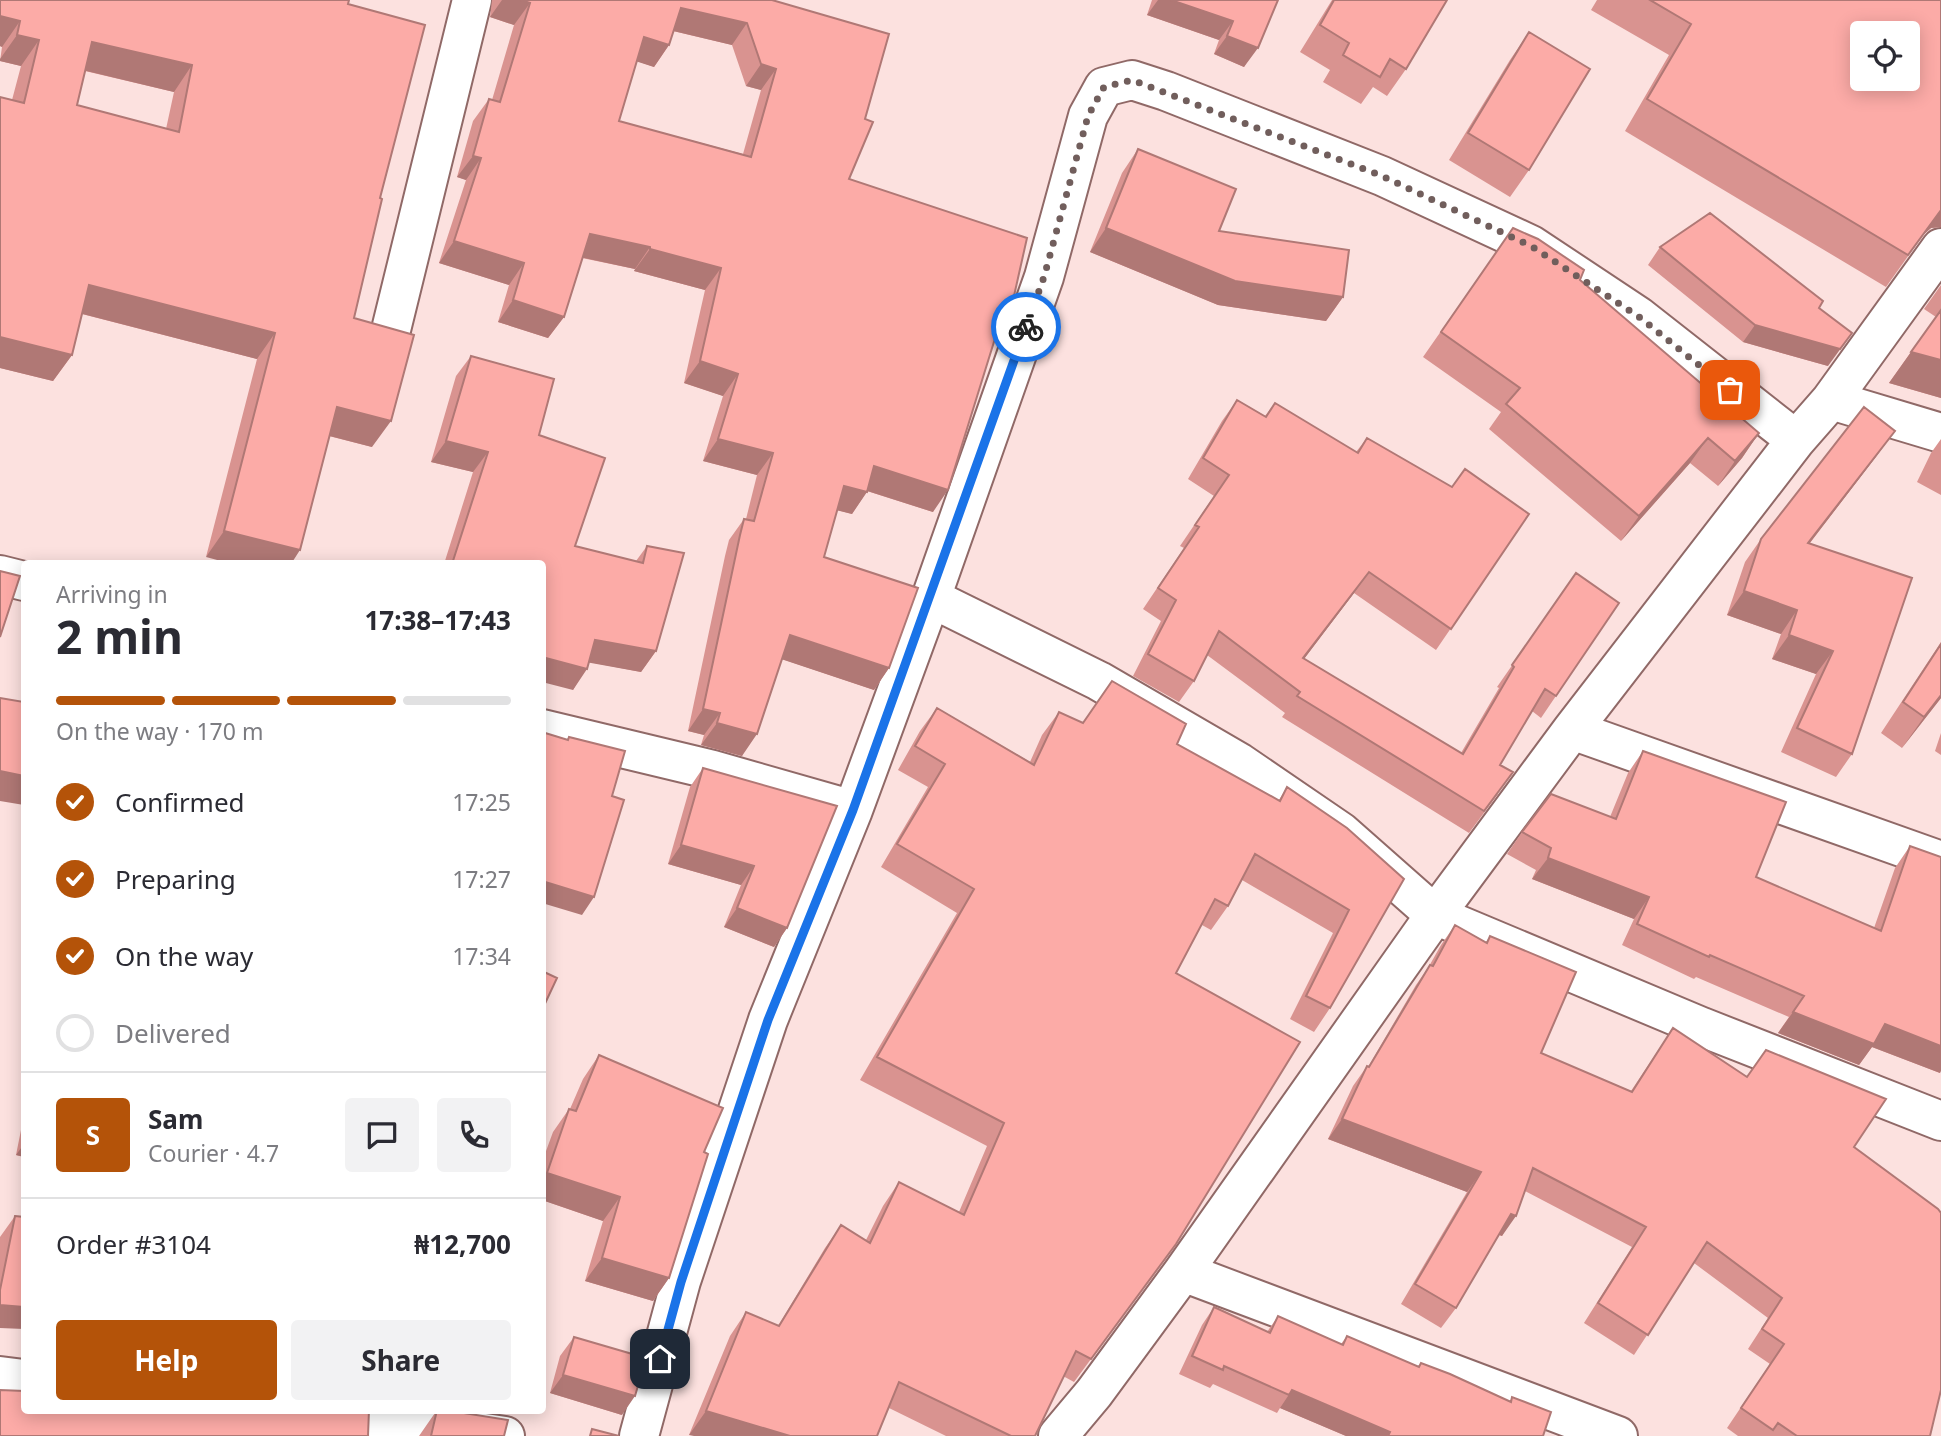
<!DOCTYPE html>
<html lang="en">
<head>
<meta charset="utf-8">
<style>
  :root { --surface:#fff; --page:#f2f2f3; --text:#2b2b33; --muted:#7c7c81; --line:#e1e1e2; --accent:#b45309 }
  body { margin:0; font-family:"Noto Sans",sans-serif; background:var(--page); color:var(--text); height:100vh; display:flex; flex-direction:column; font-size:26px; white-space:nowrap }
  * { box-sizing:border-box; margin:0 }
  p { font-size:23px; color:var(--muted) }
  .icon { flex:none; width:38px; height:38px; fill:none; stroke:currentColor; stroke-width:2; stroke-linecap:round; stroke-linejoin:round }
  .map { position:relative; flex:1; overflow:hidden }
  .sheet { position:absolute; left:21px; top:560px; width:525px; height:854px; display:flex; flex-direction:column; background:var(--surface); border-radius:7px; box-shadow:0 4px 18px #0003 }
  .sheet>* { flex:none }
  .tools { position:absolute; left:1850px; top:21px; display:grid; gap:14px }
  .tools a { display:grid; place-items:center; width:70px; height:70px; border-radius:7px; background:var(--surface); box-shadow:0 4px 18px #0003; font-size:35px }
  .pin { position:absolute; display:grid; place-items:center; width:60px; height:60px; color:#fff; margin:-30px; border-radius:14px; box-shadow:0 4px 10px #0006 }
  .courier { position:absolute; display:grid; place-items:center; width:70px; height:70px; margin:-35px; border:5px solid #1a73e8; border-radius:50%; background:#fff; color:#222; box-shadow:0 2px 9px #0007 }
  .overview em { font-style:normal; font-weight:700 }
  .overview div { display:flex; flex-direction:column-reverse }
  .overview { display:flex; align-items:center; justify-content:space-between; height:119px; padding:0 35px }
  h1 { font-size:46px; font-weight:700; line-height:52px }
  .bar { display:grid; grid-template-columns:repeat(4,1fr); gap:10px 7px; align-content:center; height:84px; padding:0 35px }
  .bar i { height:9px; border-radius:5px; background:var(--line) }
  .bar .current { background:var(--accent) }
  .bar p { grid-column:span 4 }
  .line { display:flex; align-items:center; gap:18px; padding:0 35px; border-top:2px solid var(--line) }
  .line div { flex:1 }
  .round { display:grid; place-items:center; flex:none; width:74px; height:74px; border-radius:7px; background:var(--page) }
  ol { padding:0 35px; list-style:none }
  li { display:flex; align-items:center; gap:21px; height:77px }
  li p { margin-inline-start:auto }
  li .icon { padding:7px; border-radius:50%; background:var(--accent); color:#fff; stroke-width:4 }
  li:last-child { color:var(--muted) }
  li i { width:38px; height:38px; border:4px solid var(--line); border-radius:50% }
  .button { display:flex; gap:14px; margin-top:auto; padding:14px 35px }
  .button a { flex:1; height:80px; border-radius:7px; background:var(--accent); color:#fff; font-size:28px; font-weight:700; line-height:80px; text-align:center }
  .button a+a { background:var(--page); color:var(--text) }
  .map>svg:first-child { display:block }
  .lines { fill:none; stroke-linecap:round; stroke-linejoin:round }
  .minor-casing { stroke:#906967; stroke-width:42 }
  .minor { stroke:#fff; stroke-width:38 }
  .wall { fill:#d99390; fill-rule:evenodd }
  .shaded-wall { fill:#b07875 }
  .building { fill:#fcaba7; stroke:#b07875; stroke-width:2; fill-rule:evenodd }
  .done { stroke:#715e5c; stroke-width:7; stroke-dasharray:0 12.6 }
  .route { stroke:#1a73e8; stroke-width:9 }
</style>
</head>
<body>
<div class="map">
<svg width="1941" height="1436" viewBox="0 0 1941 1436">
  <rect width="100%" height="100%" fill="#fce1df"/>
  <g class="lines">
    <g class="minor-casing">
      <path id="minor" d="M389 338 472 0
        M1831 400 1941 433
        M0 575 24 581
        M931 598 1099 681 1240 763 1341 832 1435 915 1702 1027 1941 1121
        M542 729 713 770 853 810
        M1572 730 1941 861
        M1183 1272 1618 1436
        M0 1376 24 1379
        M314 1410 404 1421 505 1436
        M639 1436 681 1281 768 1020 853 810 931 598 1044 277 1088 116 1104 87 1132 80 1166 91 1382 176 1531 245 1638 316 1796 440
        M1058 1436 1094 1393 1183 1272 1435 915 1572 730 1796 440 1831 400 1941 248"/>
    </g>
    <use href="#minor" class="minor"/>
  </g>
  <path class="wall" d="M0 0 348 4 380 198 354 318 372 447 329 436 206 557 257 359 82 314 72 355 53 381 0 368V97L12 100 21 66 0 61 2 47 0 46ZM85 71 174 92 166 129 77 105Z
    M492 0H772L849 179 996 336 933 512 867 491 852 514 837 510 824 557 889 668 874 690 782 659 742 756 701 745 704 735 688 731 725 556 729 540 744 519H746L757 475 703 461 723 396 684 383 705 290 634 271 635 269 582 258 564 317 548 338 498 322 509 285 439 263 466 180 457 177 473 121 489 99 492 100 514 25 490 17ZM673 31 732 45 746 86 761 90 743 154 619 121 637 61 654 67 669 45Z
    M1152 0H1278L1244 67 1214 54 1219 40 1147 15Z
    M1332 0H1447L1406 69 1387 96 1373 87 1361 104 1323 82 1330 70 1300 52Z
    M1597 0H1941V227L1931 228 1923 235 1886 287 1625 131 1669 55 1591 10Z
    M1529 32V170L1510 197 1449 160 1510 60Z
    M1138 149 1219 231 1343 297 1326 321 1218 305 1090 252 1122 173Z
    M1513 228 1580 280 1759 433 1742 458 1718 486 1690 463 1621 541 1489 429 1501 412 1423 357Z
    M1660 247 1819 308 1828 366 1743 342 1648 265Z
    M1941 285V398L1889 383 1936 317 1924 309Z
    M471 356 539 435 575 546 636 561 647 546 656 651 641 672 589 662 573 690 542 564H444L473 472 431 462 456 376Z
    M1237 400 1265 416 1275 403 1356 452 1367 438 1452 487 1529 514 1436 650 1354 593 1304 659 1461 753 1499 688 1497 687 1576 573 1619 603 1541 718 1532 711 1500 765 1498 794 1469 833 1282 717 1285 713 1207 655 1194 681 1179 702 1133 676 1161 621 1143 609 1184 548 1180 546 1214 496 1188 479 1222 421Z
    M1941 439V495L1917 482 1931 453Z
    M1878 454 1810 543 1852 754 1836 777 1781 752 1816 674 1772 659 1781 634 1727 615 1745 562 1761 539Z
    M1941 642V698L1902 748 1881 733Z
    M937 708 1030 762 1042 735 1059 712 1083 723 1177 744 1279 800 1287 787 1404 879 1330 1008 1314 1032 1290 1019 1333 933 1242 880 1228 906 1211 930 1202 925 1176 973V1244L1074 1382 1063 1376 1035 1436H946L889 1408 689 1435 730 1336 746 1312 778 1326 825 1248 841 1225 866 1240 883 1206 899 1182 959 1212 987 1146 860 1080 957 913 881 867 928 787 898 770 920 731Z
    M1941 733V755L1935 751Z
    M1643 751 1756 877 1874 928 1895 868 1910 846 1940 1073 1872 1047 1859 1065 1778 1033 1789 1017 1696 977 1694 979 1622 945 1634 919 1532 879 1536 870 1507 854 1522 832 1610 817 1628 773Z
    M703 768 787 928 774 947 724 927 741 885 668 864 690 787Z
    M1455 925 1486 942 1490 936 1541 1053 1631 1091 1673 1028 1854 1147 1930 1436H1738L1727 1428 1770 1364 1748 1349 1768 1318 1694 1263 1634 1355 1584 1323 1632 1247 1525 1191 1502 1236 1499 1235 1456 1308 1441 1328 1401 1304 1467 1192 1328 1139 1353 1086 1367 1066 1368 1067 1416 985 1428 968 1441 945Z
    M599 1055 704 1152 669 1278 653 1301 585 1281 603 1221 542 1200V1162L553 1132 569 1109H570L583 1079Z
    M24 1115V1157L16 1155Z
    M15 1216 0 1328V1237Z
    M1214 1307 1267 1332 1278 1316 1341 1344 1347 1336 1418 1367 1421 1363 1510 1401 1512 1397 1543 1436H1346L1280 1408 1277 1413 1213 1384 1210 1388 1179 1374 1202 1325Z
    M574 1337 622 1415 550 1393 560 1356Z
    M437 1410 504 1436H419Z"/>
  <path class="shaded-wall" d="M502 0H521L530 3 514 25 490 17Z
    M1158 0H1171L1233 21 1219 40 1147 15Z
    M681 8 747 23 732 45 665 29Z
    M0 16 20 21 2 47 0 46Z
    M17 35 39 40 21 66 0 61V59Z
    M1227 36 1258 48 1244 67 1214 54Z
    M644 37 669 45 654 67 629 59Z
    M92 42 192 65 174 92 74 68Z
    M761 64 776 69 761 90 746 86Z
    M473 156 481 158 466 180 457 177Z
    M1941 210V227L1931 228 1923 235 1886 287Z
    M1106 228 1343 297 1326 321 1218 305 1090 252Z
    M590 234 650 247 635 269 575 256Z
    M454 241 524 263 509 285 439 263Z
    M650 249 721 268 705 290 634 271Z
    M89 285 275 333 257 359 71 311Z
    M513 300 564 317 548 338 498 322Z
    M1002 316 1009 318 994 340Z
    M1755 325 1852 333 1828 366 1743 342Z
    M0 337 72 355 53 381 0 368Z
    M1911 352 1941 360V398L1889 383Z
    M700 361 738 374 723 396 684 383Z
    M337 407 391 421 372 447 318 433Z
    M1895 431 1878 454 1792 566 1808 543Z
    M1759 433 1742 458 1718 486 1735 461Z
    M1708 438 1690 463 1621 541 1639 516Z
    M718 439 773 453 757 475 703 461Z
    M446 441 488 452 473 472 431 462Z
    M874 466 948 490 933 512 858 488Z
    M844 486 867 492 852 514 828 508Z
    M224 531 300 550 291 564H232L206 557Z
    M1369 572 1354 593 1288 680 1303 658Z
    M1744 591 1797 610 1781 634 1727 615Z
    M790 635 889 668 874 690 775 657Z
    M1789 635 1833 651 1816 674 1772 659Z
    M595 640 656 651 641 672 580 661Z
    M542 657 587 669 573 690 542 682Z
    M1941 695V698L1902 748 1924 717Z
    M703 709 720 713 704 735 688 731Z
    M717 723 757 734 742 756 701 745Z
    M0 771 24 776V805L0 801Z
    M681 845 754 866 741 885 668 864Z
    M1548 858 1649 897 1634 919 1532 879Z
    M542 881 594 897 582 915 542 903Z
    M737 908 787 928 774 947 724 927Z
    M1793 1012 1885 1024 1941 1046V1071L1940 1073 1872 1047 1859 1065 1778 1033Z
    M1342 1119 1481 1172 1467 1192 1328 1139Z
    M24 1144V1157L16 1155Z
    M547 1173 620 1197 603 1221 542 1200V1180Z
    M1511 1214 1516 1216 1502 1236 1497 1234Z
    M602 1258 669 1278 653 1301 585 1281Z
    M0 1305 24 1307V1329L0 1328Z
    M563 1375 635 1396 622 1415 550 1393Z
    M1292 1390 1390 1432 1387 1436H1346L1280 1408Z
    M706 1411 790 1436H694L689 1435Z"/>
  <path class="building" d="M0 0H349L348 4 425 25 380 198 382 199 354 318 414 335 391 421 337 407 300 550 224 531 275 333 89 285 72 355 0 337V97L24 103 39 40 17 35 20 21 0 16ZM92 42 192 65 179 132 77 105Z
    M521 0H772L889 34 865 119 873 122 849 179 1027 238 1009 318 1002 316 948 490 874 466 867 492 844 486 824 557 918 588 889 668 790 635 757 734 717 723 720 713 703 709 740 535 744 519 754 521 773 453 718 439 738 374 700 361 721 268 650 249V247L590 234 564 317 513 300 524 263 454 241 481 158 473 156 489 99 500 102 530 3ZM681 8 747 23 761 64 776 69 751 157 619 121 644 37 669 45Z
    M1171 0H1278L1258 48 1227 36 1233 21Z
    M1334 0H1447L1406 69 1390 59 1380 77 1343 55 1349 43 1320 25Z
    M1650 0H1941V210L1908 255 1647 99 1691 24ZM1862 33H1908V79H1862Z
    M1529 32 1590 69 1529 170 1468 133Z
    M1138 149 1236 189 1219 231 1349 250 1343 297 1235 281 1106 228Z
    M1710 213 1823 301 1819 308 1852 333 1840 349 1755 325 1660 247Z
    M1513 228 1538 239 1584 270 1580 280 1759 433 1735 461 1708 438 1639 516 1506 404 1520 388 1441 332Z
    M1941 310V360L1911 352Z
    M471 356 554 379 539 435 605 458 575 546 643 563 647 546 684 553 656 651 595 640 587 669 542 657V564H452L488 452 446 441Z
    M1237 400 1266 417 1275 403 1358 453 1367 438 1452 487 1465 469 1529 514 1451 629 1369 572 1303 658 1463 754 1514 667 1512 665 1576 573 1619 603 1556 696 1545 689 1500 765 1513 772 1484 811 1297 696 1300 692 1219 631 1194 681 1148 654 1176 600 1158 588 1199 527 1195 525 1229 475 1203 458Z
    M1864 407 1895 431 1808 543 1912 578 1852 754 1797 728 1833 651 1789 635 1797 610 1744 591 1761 539Z
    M0 571 20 576 0 637Z
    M1941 644V695L1924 717 1903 702Z
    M1112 681 1186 724 1177 744 1280 801 1287 787 1347 828 1404 879 1330 1008 1306 996 1349 910 1255 854 1228 906 1215 899 1176 973 1300 1042 1176 1244 1091 1359 1076 1351 1035 1436H1011L899 1382 877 1436H790L706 1411 746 1312 779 1326 841 1225 870 1243 899 1182 964 1215 1004 1123 877 1057 974 889 897 844 945 764 915 746 937 708 1034 765 1059 712 1083 723Z
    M0 698 24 702V776L0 771Z
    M542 732 568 740 569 737 625 751 612 796 624 800 594 897 542 881Z
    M1643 751 1786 802 1756 877 1881 931 1910 846 1941 857V1046L1885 1024 1874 1044 1793 1012 1804 996 1710 955 1709 957 1637 924 1649 897 1548 858 1551 848 1522 832 1551 794 1616 819Z
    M703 768 837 806 787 928 737 908 754 866 681 845Z
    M1455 925 1487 943 1490 936 1576 972 1541 1053 1632 1092 1673 1028 1747 1077 1766 1050 1886 1099 1854 1147 1938 1209 1941 1213V1390L1930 1436H1797L1778 1423 1773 1430 1741 1408 1784 1344 1762 1329 1782 1298 1707 1242 1648 1335 1598 1303 1646 1227 1533 1168 1516 1216 1511 1214 1456 1308 1415 1284 1481 1172 1342 1119 1367 1066 1369 1067 1430 965 1433 966Z
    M542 971 557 978 542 1010Z
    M599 1055 723 1108 704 1152 708 1154 669 1278 602 1258 620 1197 547 1173 569 1109 576 1111Z
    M15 1216 24 1217V1307L0 1305V1290Z
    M1214 1307 1270 1333 1278 1316 1343 1345 1347 1336 1419 1367 1421 1363 1450 1374 1511 1402 1512 1397 1551 1412 1543 1436H1388L1390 1432 1292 1390 1289 1395 1224 1366 1223 1370 1192 1356Z
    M574 1337 646 1358 635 1396 563 1375Z
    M0 1390 24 1391V1410H369L368 1436H0Z
    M437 1410H445L508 1420 504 1436H431Z
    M592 1429 619 1436H590Z"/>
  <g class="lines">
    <path class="done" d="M1026 327 1044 277 1088 116 1104 87 1132 80 1382 176 1531 246 1638 316 1730 390"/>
    <path class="route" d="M660 1359 681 1282 768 1020 853 810 1026 327"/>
  </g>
</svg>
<div class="tools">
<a><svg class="icon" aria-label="locate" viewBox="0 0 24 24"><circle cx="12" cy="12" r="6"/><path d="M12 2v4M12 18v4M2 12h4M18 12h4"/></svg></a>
</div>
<div class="pin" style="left:1730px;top:390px;background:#ea580c"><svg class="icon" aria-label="bag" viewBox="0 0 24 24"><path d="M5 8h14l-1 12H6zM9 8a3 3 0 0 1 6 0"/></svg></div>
<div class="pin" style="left:660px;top:1359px;background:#1f2937"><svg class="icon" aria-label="home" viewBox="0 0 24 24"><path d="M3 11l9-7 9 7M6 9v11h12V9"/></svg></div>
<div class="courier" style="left:1026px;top:327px"><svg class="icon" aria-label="bike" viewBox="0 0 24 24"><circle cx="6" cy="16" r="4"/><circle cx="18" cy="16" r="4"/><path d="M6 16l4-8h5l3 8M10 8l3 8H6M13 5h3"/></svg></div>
<section class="sheet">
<div class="overview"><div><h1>2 min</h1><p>Arriving in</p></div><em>17:38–17:43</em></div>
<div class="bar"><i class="current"></i><i class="current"></i><i class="current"></i><i></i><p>On the way · 170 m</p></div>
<ol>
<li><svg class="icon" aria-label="check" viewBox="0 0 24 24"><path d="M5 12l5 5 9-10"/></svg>Confirmed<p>17:25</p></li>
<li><svg class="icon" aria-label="check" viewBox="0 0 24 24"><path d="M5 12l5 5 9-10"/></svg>Preparing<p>17:27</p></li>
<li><svg class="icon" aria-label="check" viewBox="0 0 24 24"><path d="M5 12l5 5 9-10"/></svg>On the way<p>17:34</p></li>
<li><i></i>Delivered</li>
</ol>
<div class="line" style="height:126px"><b class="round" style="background:var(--accent);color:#fff">S</b><div><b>Sam</b><p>Courier · 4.7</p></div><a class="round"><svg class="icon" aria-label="chat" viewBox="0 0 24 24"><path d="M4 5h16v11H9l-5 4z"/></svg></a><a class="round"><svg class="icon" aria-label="phone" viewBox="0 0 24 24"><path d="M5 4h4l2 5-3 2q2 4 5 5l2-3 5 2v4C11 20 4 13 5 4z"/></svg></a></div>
<div class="line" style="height:91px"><div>Order #3104</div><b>₦12,700</b></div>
<div class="button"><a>Help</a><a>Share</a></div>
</section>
</div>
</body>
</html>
